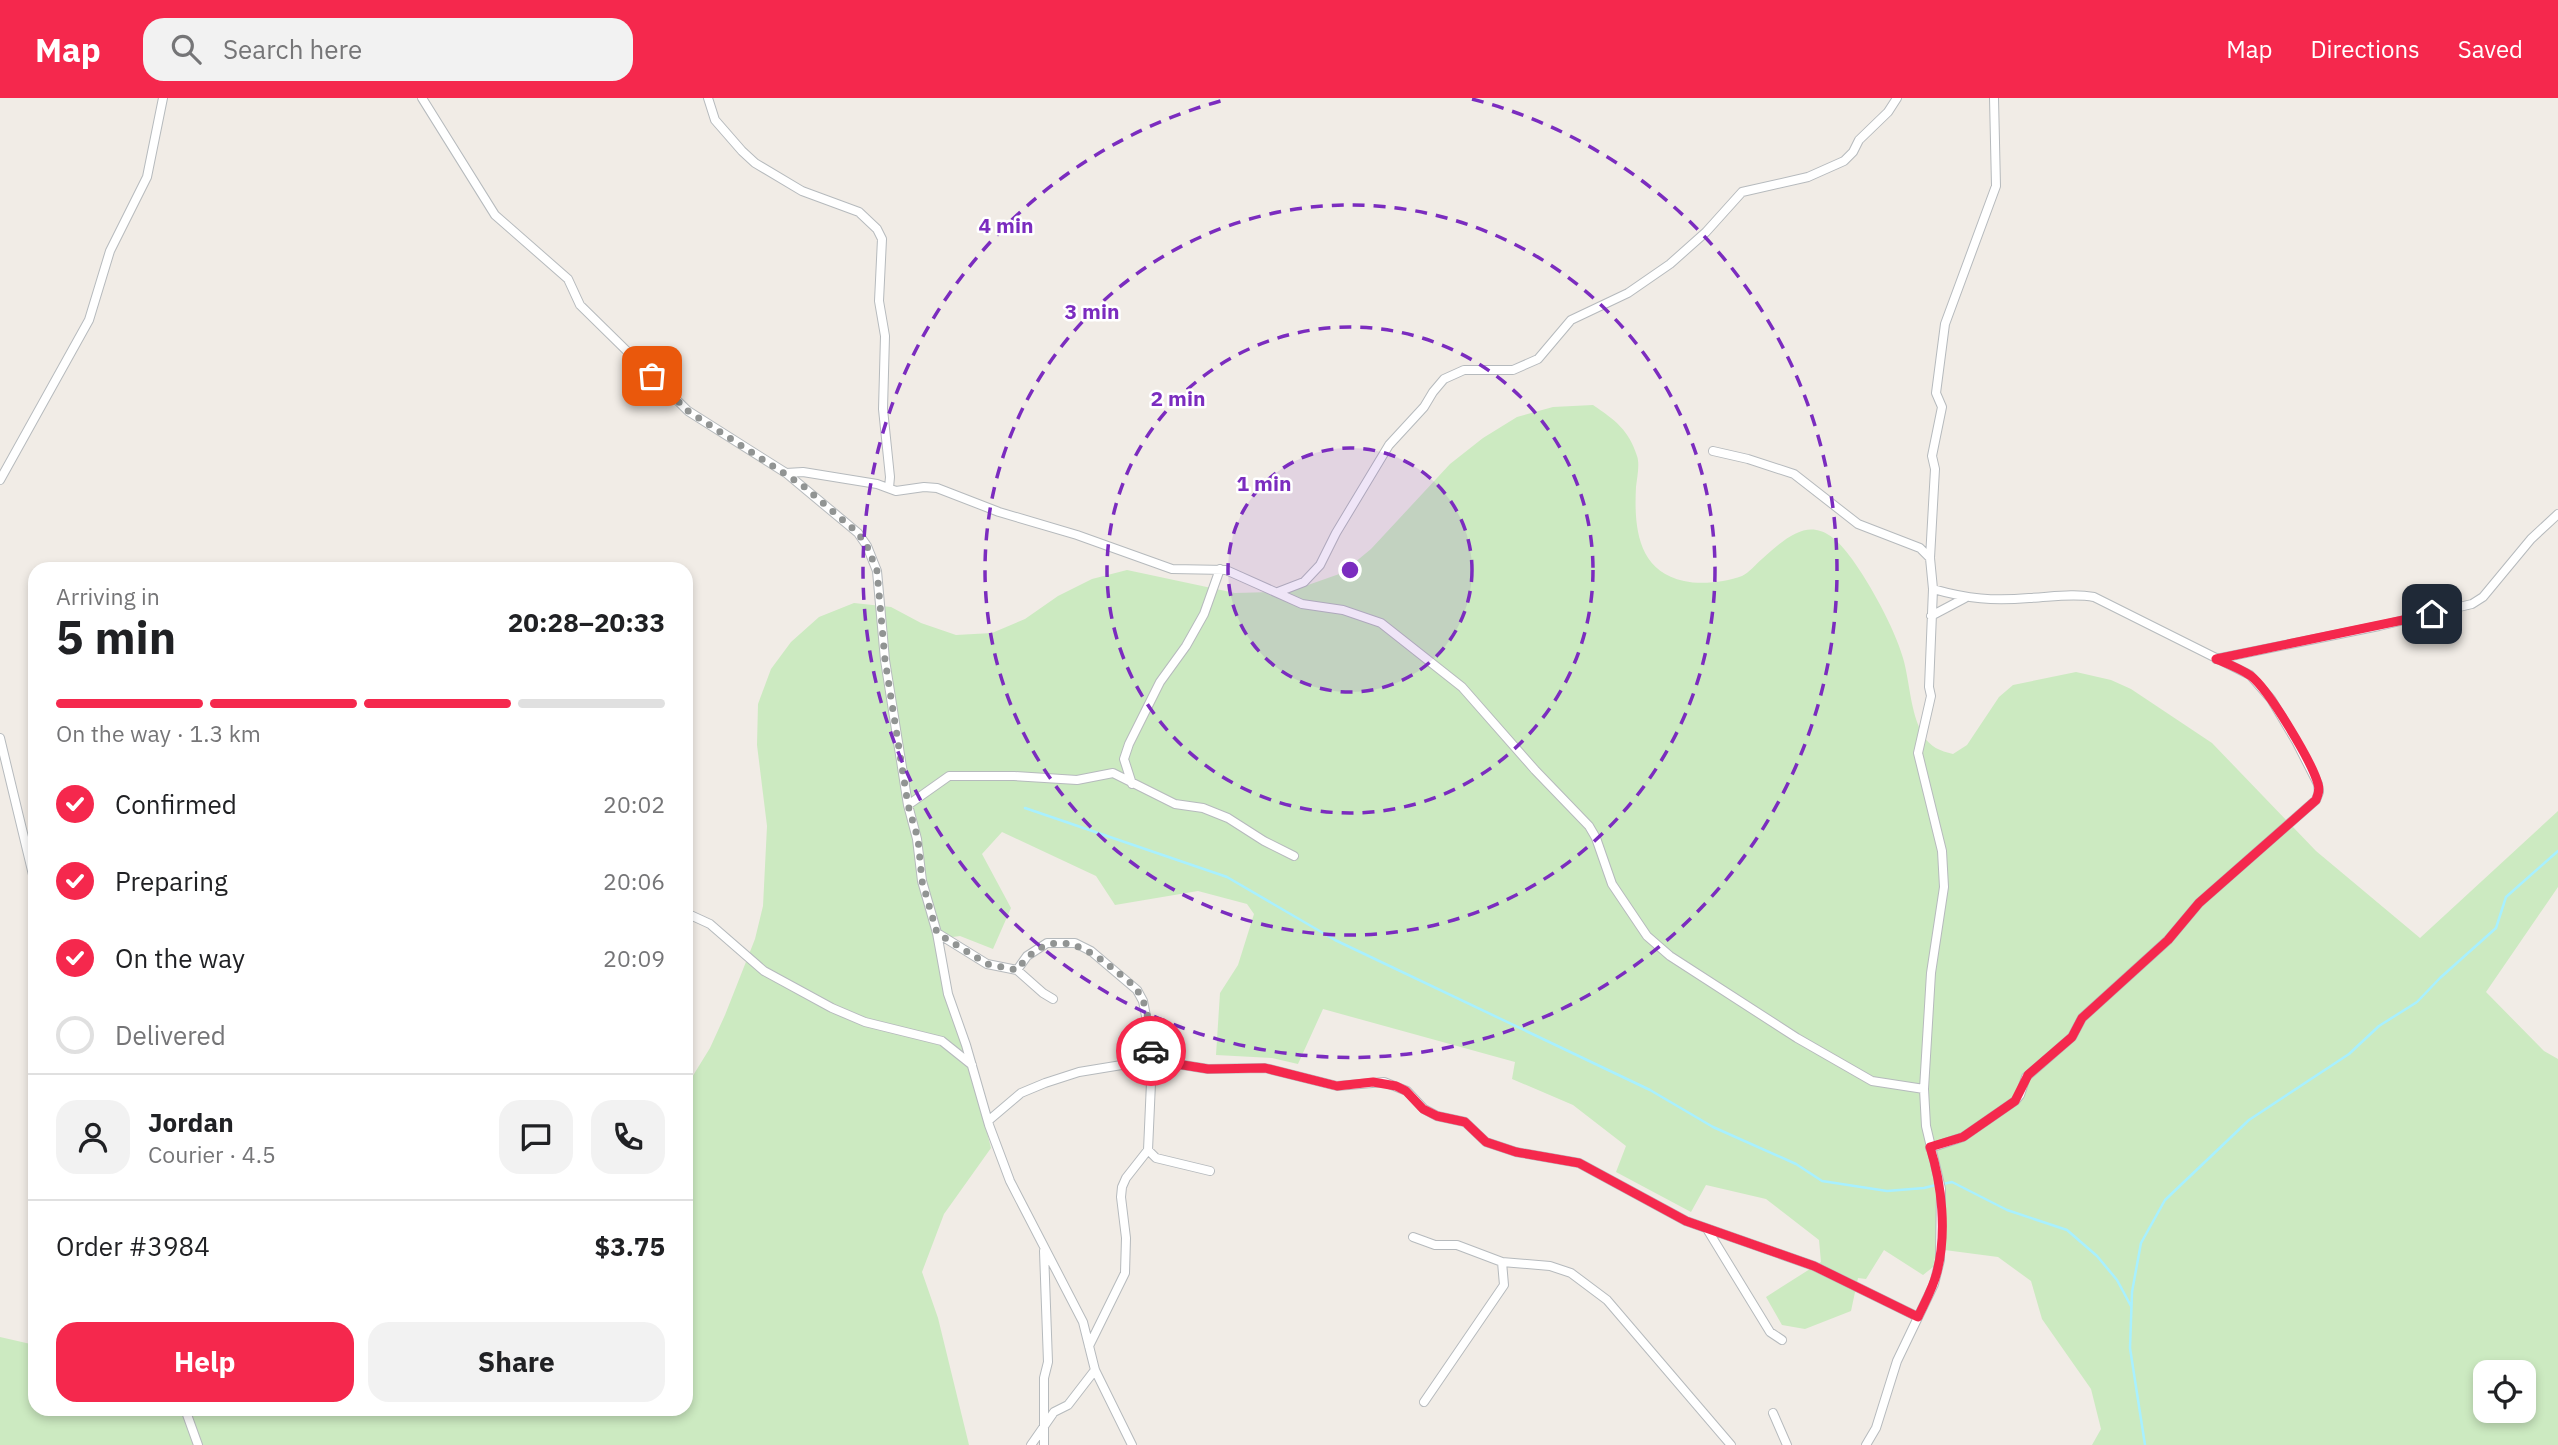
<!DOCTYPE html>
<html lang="en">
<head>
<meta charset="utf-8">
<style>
  :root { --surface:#fff; --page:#f2f2f2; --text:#202124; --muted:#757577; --line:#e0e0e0; --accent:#f5284d }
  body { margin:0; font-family:"IBM Plex Sans",sans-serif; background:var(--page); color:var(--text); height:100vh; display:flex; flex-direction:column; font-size:26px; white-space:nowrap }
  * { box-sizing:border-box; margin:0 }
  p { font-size:23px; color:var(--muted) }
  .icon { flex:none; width:38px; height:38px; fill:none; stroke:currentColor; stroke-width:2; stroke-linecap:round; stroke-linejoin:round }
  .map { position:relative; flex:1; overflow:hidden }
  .drawer { position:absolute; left:28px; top:464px; width:665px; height:854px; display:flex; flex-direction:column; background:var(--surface); border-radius:21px; box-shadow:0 4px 10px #0003 }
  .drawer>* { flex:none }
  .fabs { position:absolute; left:2473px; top:1262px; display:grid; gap:14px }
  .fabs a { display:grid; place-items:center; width:63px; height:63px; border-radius:14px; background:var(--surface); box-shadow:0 4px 10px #0003; font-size:35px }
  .pin { position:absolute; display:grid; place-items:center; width:60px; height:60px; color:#fff; margin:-30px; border-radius:14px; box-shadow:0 4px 10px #0006 }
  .courier { position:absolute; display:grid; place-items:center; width:70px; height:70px; margin:-35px; border:5px solid #f5284d; border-radius:50%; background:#fff; color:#222; box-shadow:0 2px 9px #0007 }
  .summary em { font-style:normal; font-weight:700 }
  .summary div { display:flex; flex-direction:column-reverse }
  .summary { display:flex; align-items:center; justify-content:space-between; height:119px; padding:0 28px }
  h1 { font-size:46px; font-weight:700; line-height:52px }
  .bar { display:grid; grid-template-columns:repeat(4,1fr); gap:10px 7px; align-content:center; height:84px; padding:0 28px }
  .bar i { height:9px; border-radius:5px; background:var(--line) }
  .bar .active { background:var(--accent) }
  .bar p { grid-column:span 4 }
  .line { display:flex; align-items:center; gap:18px; padding:0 28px; border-top:2px solid var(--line) }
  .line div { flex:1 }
  .round { display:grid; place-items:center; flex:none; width:74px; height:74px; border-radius:21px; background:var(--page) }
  ol { padding:0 28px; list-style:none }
  li { display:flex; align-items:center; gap:21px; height:77px }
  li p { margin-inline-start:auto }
  li .icon { padding:7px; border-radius:50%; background:var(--accent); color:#fff; stroke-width:4 }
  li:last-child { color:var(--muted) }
  li i { width:38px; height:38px; border:4px solid var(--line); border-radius:50% }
  .primary-button { display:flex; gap:14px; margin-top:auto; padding:14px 28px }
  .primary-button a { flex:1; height:80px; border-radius:21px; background:var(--accent); color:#fff; font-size:28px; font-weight:700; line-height:80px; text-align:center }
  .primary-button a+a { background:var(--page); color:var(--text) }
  header { display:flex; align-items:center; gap:42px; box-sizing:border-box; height:98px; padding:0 35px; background:var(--accent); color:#fff }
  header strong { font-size:33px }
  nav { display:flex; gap:38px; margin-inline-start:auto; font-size:24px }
  .search { width:490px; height:63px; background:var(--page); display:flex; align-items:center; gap:18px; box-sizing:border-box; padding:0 24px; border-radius:21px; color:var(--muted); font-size:26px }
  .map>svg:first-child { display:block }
  .green { fill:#cceac1; fill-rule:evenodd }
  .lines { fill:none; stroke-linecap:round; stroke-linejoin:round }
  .stream { stroke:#a8f0ff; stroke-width:2.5 }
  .street-casing { stroke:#b6babd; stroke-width:10 }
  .street { stroke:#fff; stroke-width:8 }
  .done { stroke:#919493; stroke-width:7; stroke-dasharray:0 12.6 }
  .route { stroke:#f5284d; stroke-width:9 }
  .ring { fill:none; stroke:#7b2cbf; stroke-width:3.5; stroke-dasharray:12 9 }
  .centre { fill:#7b2cbf; stroke:#fff; stroke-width:3.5 }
  .ring-label { font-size:21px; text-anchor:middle; font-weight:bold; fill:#7b2cbf; stroke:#fff; stroke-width:5; stroke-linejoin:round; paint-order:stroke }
</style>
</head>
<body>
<header>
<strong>Map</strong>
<div class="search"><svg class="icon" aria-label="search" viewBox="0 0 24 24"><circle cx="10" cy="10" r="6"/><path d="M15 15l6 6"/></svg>Search here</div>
<nav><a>Map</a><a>Directions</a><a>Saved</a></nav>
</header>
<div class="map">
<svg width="2558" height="1347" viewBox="0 0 2558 1347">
  <rect width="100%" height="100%" fill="#f1ece6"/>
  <path class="green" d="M1593 307C1615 322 1629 332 1637 358 1640 366 1637 380 1636 389 1634 428 1637 473 1684 483 1701 487 1726 484 1742 478 1749 475 1756 466 1762 461 1797 429 1819 415 1852 461 1870 486 1894 529 1903 560 1910 584 1910 614 1923 637 1930 649 1940 653 1953 656L1967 647 1999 599 2013 587 2076 574 2111 582 2131 591 2212 645 2316 753 2420 840 2558 713V789L2486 894 2544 953 2558 961V1347H2092L2101 1331 2091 1291 2042 1221 2031 1183 1998 1159 1937 1151 1933 1169 1923 1177 1884 1152 1866 1181 1858 1180 1851 1213 1805 1231 1782 1227 1766 1199 1821 1164 1819 1142 1766 1101 1706 1087 1691 1114 1616 1074 1626 1048 1573 1007 1512 981 1515 964 1323 911 1298 966 1272 960 1216 957 1220 895 1238 867 1254 816 1247 806 1198 793 1115 807 1096 778 1002 734 982 756 1011 810 993 851 960 838 938 841 991 1050 944 1116 922 1174 938 1220 969 1347H0V1239L35 1247V1311H686V989L710 950 725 917 755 841 763 808 767 728 757 647 758 606 771 571 791 544 819 519 854 505 891 509 921 525 956 537 992 535 1025 521 1058 498 1092 481 1127 472 1235 495 1273 494 1308 487 1342 475 1371 451 1450 366 1483 340 1517 319 1553 309ZM2485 1274H2524V1312H2485Z"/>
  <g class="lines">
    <path class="stream" d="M1025 710 1227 779 1335 842 1650 992 1713 1029 1796 1066 1822 1083 1887 1093 1924 1090 1936 1087
      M1943 1086 1952 1084 2007 1112 2067 1132 2097 1158 2117 1182 2131 1208
      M2145 1347 2130 1250 2132 1194 2141 1145 2165 1102 2249 1022 2349 956 2379 928 2417 904 2440 880 2496 830 2506 799 2558 753"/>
    <g class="street-casing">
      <path id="street" d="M422 0 495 117 568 181 580 207 688 313 786 375 858 435 867 448 877 473 885 562 908 707 917 741 922 783 937 835 948 896 966 947 989 1027 1010 1083 1083 1224 1095 1272 1132 1347
        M708 0 715 22 742 53 755 65 802 93 859 114 877 131 882 141 879 203 885 238 883 311 890 379 889 390
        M1713 353 1748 361 1794 376 1858 426 1920 450 1930 460
        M786 375 803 374 877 386 896 393 924 389 937 390 999 414 1077 437 1172 471 1226 472 1302 506 1343 512 1381 525 1462 589 1535 672 1589 728 1596 740 1612 786 1647 838 1670 858 1797 940 1872 983 1924 991
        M0 382 89 222 110 153 147 79 163 0
        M1278 494 1304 484 1320 467 1336 435 1389 347 1424 309 1433 294 1444 281 1464 272H1513L1538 261 1571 222 1628 195 1670 166 1706 134 1742 94 1808 79 1844 63 1853 54 1859 42 1888 14 1897 0
        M1931 518 1965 500
        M2216 561 2379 528 2472 506 2483 499 2531 441 2558 416
        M0 640 35 785
        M1132 686 1124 661 1129 646 1160 584 1186 548 1204 516 1220 471
        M908 707 949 678H1014L1077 682 1113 675 1175 706 1203 710 1228 720 1264 743 1294 758
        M686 815 710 826 764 873 832 910 865 924 942 943 972 967
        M937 835 987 866 1017 872 1043 895 1053 901
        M1017 872 1027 858 1047 845H1075L1091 853 1137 892 1143 903 1147 923 1152 962 1148 1052 1126 1080 1122 1089 1121 1099 1126 1140 1125 1175 1089 1248
        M988 1023 1021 995 1045 985 1079 974 1152 962 1208 971 1265 970 1337 988 1384 984 1407 993 1424 1011 1437 1018 1465 1024 1486 1044 1516 1054 1579 1065 1686 1123 1814 1168 1918 1219
        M1930 1050 1963 1039 2015 1003 2020 997 2026 979 2072 939 2082 920 2168 842 2199 805 2316 702 2319 694 2318 686 2296 643 2271 601 2250 577 2094 499C2073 495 2051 499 2029 500 1993 503 1968 501 1933 491
        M1148 1052 1156 1060 1210 1073
        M1707 1131 1770 1234 1782 1242
        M1413 1139 1435 1147H1457L1502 1164 1550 1168 1571 1175 1607 1202 1731 1347
        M1424 1304 1504 1187 1502 1164
        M185 1311 198 1347
        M1773 1315 1787 1347
        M1031 1347 1054 1314 1068 1307 1095 1272
        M1044 1347V1280L1048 1264 1044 1153
        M1866 1347 1876 1330 1897 1263 1934 1186 1940 1162 1941 1091 1926 1028 1924 991 1931 875 1944 789 1942 753 1918 655 1931 598 1929 589 1933 491 1930 460 1935 371 1932 358 1942 309 1936 295 1945 226 1996 88 1994 0"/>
    </g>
    <use href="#street" class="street"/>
  </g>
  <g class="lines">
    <path class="done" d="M652 278 688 313 802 387 858 435 867 448 877 473 885 562 908 707 918 741 922 783 937 835 987 866 1017 872C1046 831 1078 842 1112 870 1121 877 1133 885 1139 895 1149 911 1150 935 1151 953"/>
    <path class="route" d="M1151 953 1152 962 1208 971 1265 970 1337 988 1373 984 1396 988 1406 993 1423 1011 1437 1018 1465 1024 1486 1044 1516 1054 1579 1065 1686 1123 1814 1168 1918 1219C1925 1204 1933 1190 1937 1174 1947 1135 1942 1087 1930 1049L1963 1039 2015 1003 2028 977 2072 939 2082 920 2168 842 2199 805 2316 702C2318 697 2320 692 2318 686 2312 664 2269 592 2251 578 2241 571 2228 566 2216 561L2432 516"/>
  </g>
  <circle cx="1350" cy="472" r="122" fill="#7b2cbf" fill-opacity=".12"/>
  <g class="ring">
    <circle cx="1350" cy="472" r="122"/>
    <circle cx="1350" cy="472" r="243"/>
    <circle cx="1350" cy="472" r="365"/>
    <path d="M1472 1A487 487 0 1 1 1228 1"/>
  </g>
  <circle cx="1350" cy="472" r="10" class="centre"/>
  <g class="ring-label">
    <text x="1006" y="135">4 min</text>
    <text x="1092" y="221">3 min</text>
    <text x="1178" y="308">2 min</text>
    <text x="1264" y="393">1 min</text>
  </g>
</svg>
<div class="fabs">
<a><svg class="icon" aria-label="locate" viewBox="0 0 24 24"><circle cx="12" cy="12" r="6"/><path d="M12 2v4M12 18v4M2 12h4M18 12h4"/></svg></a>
</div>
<div class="pin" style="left:652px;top:278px;background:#ea580c"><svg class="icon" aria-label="bag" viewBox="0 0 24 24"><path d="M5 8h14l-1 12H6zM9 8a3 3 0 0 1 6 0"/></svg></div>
<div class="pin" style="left:2432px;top:516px;background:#1f2937"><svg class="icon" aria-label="home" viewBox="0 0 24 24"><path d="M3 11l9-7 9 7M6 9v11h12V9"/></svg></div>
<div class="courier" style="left:1151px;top:953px"><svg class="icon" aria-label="car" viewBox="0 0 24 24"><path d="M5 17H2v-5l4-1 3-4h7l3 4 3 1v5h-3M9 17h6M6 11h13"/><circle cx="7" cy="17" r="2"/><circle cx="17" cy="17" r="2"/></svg></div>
<section class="drawer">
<div class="summary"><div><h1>5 min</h1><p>Arriving in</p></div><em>20:28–20:33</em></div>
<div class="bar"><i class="active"></i><i class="active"></i><i class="active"></i><i></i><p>On the way · 1.3 km</p></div>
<ol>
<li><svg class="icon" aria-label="check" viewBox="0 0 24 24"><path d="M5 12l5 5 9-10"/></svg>Confirmed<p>20:02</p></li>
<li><svg class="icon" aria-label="check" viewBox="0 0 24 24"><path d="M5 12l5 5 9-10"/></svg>Preparing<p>20:06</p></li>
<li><svg class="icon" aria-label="check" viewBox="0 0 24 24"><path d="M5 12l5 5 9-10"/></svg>On the way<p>20:09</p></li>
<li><i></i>Delivered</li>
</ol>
<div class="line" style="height:126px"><a class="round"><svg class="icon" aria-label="person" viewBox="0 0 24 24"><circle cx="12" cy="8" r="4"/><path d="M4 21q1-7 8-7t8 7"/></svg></a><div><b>Jordan</b><p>Courier · 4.5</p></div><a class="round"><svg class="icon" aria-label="chat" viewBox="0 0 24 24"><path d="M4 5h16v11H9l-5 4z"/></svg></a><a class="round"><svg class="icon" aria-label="phone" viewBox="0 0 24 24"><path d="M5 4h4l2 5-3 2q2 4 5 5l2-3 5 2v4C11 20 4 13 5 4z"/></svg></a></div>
<div class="line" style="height:91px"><div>Order #3984</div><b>$3.75</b></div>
<div class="primary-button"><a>Help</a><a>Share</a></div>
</section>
</div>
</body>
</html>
